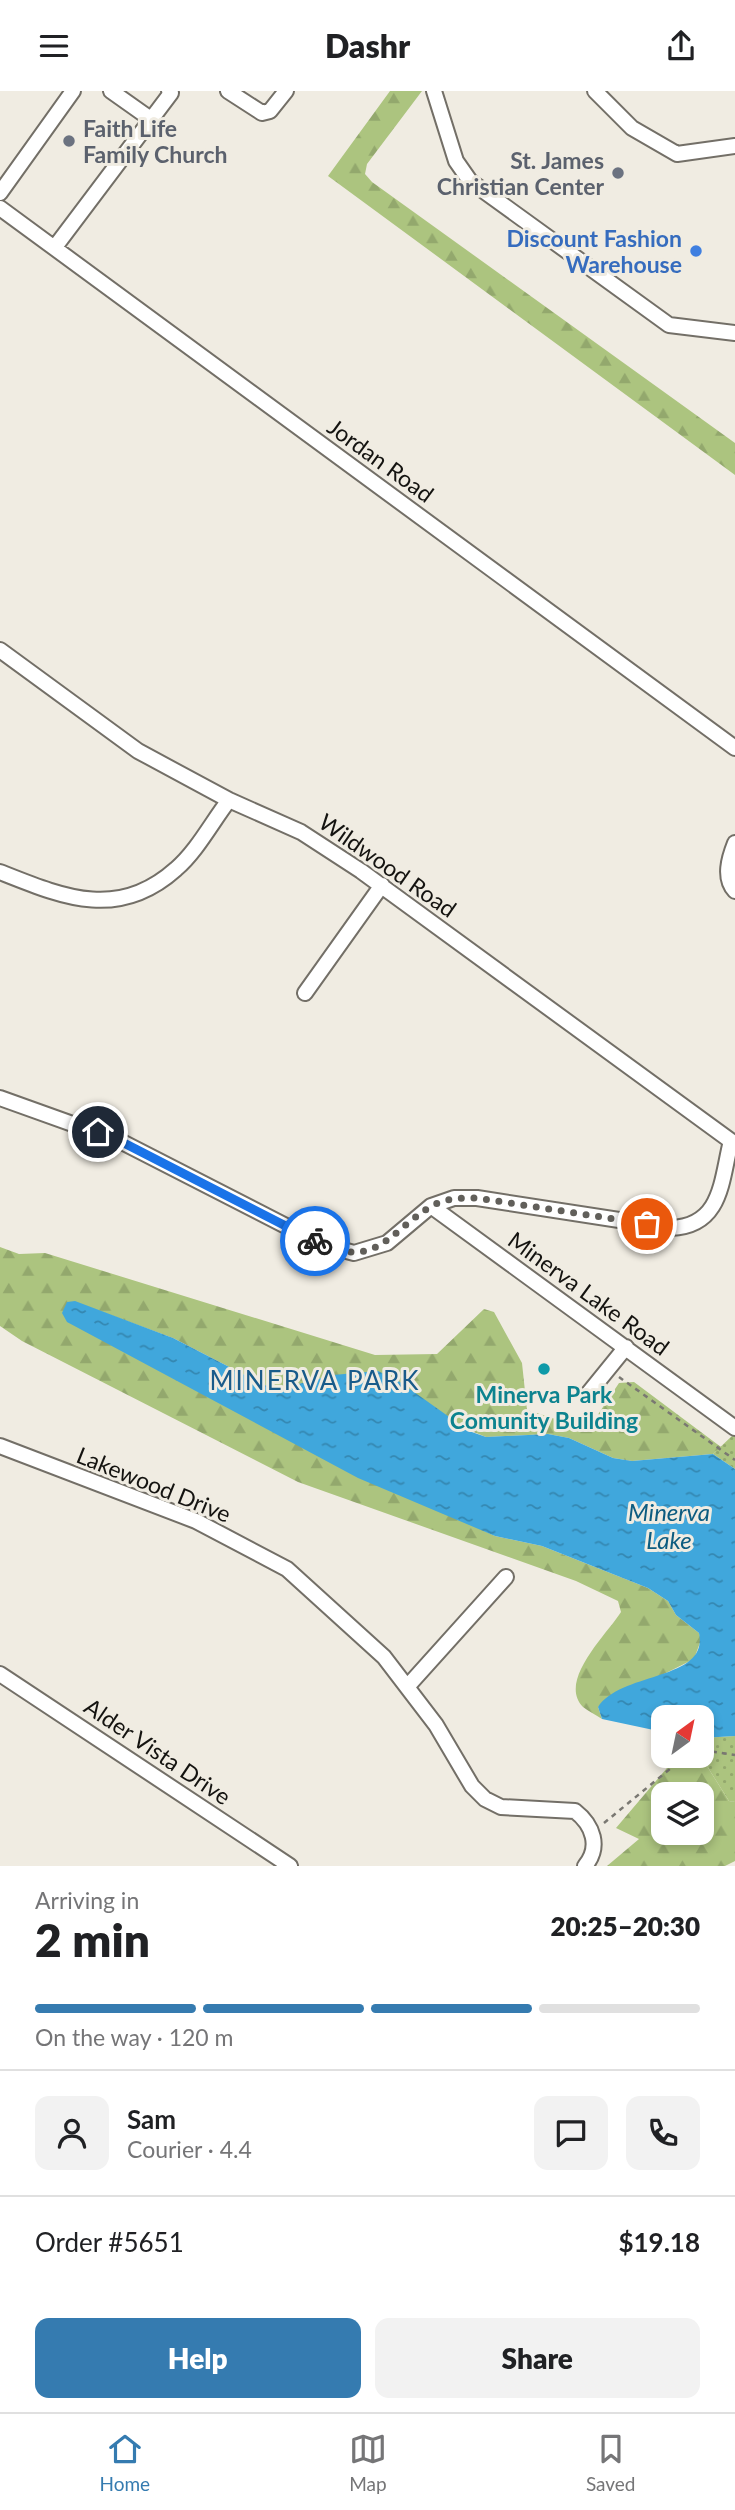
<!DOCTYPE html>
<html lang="en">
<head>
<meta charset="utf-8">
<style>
  :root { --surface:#fff; --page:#f2f2f2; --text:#202124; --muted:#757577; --line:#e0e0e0; --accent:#357bb0 }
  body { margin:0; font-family:Lato,sans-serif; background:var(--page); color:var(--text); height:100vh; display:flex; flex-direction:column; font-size:26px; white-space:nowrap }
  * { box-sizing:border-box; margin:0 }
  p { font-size:23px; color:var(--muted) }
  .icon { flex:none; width:38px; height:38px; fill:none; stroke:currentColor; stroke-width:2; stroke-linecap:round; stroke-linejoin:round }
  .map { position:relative; height:1775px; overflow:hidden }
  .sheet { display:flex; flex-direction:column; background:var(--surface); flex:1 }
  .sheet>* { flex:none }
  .needle { width:46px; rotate:33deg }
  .tools { position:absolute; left:651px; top:1614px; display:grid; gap:14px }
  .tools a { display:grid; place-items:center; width:63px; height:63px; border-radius:14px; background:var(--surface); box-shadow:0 4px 10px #0003; font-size:35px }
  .pin { position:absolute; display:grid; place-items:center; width:60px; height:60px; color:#fff; margin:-30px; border:4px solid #fff; border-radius:50%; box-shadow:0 2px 7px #0007 }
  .courier { position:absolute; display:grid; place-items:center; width:70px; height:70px; margin:-35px; border:5px solid #1a73e8; border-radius:50%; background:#fff; color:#222; box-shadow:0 2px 9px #0007 }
  .overview em { font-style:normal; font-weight:800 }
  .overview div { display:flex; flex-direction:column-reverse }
  .overview { display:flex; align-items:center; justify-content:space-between; height:119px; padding:0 35px }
  h1 { font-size:46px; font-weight:800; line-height:52px }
  .bar { display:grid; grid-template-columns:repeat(4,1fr); gap:10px 7px; align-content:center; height:84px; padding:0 35px }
  .bar i { height:9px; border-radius:5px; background:var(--line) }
  .bar .current { background:var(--accent) }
  .bar p { grid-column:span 4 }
  .line { display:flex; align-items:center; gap:18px; padding:0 35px; border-top:2px solid var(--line) }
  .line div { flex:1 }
  .round { display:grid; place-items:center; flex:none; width:74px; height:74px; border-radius:14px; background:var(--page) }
  .action { display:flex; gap:14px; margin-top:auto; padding:14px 35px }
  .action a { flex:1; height:80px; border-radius:14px; background:var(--accent); color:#fff; font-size:28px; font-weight:800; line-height:80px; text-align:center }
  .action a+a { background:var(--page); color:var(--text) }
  header { display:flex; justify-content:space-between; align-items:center; height:91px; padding:0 35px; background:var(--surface); font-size:32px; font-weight:800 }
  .menu { display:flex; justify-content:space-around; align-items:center; height:98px; border-top:2px solid var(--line); background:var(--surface); font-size:19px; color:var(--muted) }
  .menu a { display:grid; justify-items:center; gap:4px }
  .menu .current { color:var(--accent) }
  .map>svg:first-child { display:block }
  .grass { fill:url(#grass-dots) }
  .forest { fill:url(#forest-firs); fill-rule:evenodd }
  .water { fill:url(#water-ripples) }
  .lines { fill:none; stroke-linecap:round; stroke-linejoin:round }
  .minor-casing { stroke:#736f67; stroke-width:18 }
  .path { stroke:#7a7872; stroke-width:2.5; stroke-dasharray:5 5; stroke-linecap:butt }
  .minor { stroke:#fff; stroke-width:14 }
  .done { stroke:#615f5a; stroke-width:7; stroke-dasharray:0 12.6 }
  .route { stroke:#1a73e8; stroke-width:9 }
  .worship-dot { fill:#6b7280; stroke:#f0ece2; stroke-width:2.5 }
  .shop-dot { fill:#3f7fe0; stroke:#f0ece2; stroke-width:2.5 }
  .culture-dot { fill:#0f9aa8; stroke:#f0ece2; stroke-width:2.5 }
  .labels { text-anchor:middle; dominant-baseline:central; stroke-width:6; stroke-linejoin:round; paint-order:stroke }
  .worship-label { font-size:23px; font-weight:bold; fill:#5b616d; stroke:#f0ece2; text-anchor:start }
  .shop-label { font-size:23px; font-weight:bold; fill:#366cbe; stroke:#f0ece2; text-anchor:end }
  .street-label { font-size:23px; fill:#141310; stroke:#f0ece2 }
  .culture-label { font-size:23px; font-weight:bold; fill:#0d838f; stroke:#f0ece2 }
  .water-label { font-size:24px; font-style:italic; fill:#0c5c80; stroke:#f0ece2 }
  .quarter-label { font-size:26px; letter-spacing:2px; fill:#195b8a; stroke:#f0ece2 }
</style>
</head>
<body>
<header><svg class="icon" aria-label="menu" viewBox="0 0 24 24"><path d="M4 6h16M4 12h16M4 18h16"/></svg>Dashr<svg class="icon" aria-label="share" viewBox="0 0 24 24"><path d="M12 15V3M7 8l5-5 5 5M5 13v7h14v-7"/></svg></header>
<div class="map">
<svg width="735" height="1775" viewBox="0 0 735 1775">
  <defs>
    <pattern id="grass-dots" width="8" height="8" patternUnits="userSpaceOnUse" patternTransform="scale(1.75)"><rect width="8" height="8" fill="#acc47f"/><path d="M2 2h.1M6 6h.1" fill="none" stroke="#93a86d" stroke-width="1.8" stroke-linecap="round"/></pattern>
    <pattern id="forest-firs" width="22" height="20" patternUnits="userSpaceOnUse" patternTransform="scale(1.75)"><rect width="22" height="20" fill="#acc47f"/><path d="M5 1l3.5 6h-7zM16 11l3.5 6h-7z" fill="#93a86d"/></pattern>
    <pattern id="water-ripples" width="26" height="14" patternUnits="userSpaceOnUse" patternTransform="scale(1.75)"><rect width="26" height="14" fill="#40a7dc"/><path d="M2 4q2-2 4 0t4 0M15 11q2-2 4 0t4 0" fill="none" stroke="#3487b1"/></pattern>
  </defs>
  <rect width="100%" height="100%" fill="#f0ece2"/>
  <path class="grass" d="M733 1344 735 1345V1378L713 1363Z
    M735 1645V1711L729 1710 700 1664 702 1647Z"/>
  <path class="forest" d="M390 0H422L367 73 365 83 372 91 735 352V384L328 85Z
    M0 1156 19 1163 45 1162 375 1264 437 1263 484 1218 494 1221 522 1272 527 1319 581 1336 591 1334 619 1292 634 1291 721 1356 713 1363 632 1370 613 1367 569 1347 548 1343 486 1346 333 1284 283 1297 264 1294 173 1247 75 1211H67L448 1423 495 1445 542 1455 648 1497 668 1510 676 1524 699 1542 701 1549 694 1568 598 1616 602 1628C596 1624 588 1620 583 1616 557 1590 608 1542 621 1521L618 1510 576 1490 298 1391 22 1250 0 1235Z
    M678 1664H700L729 1710 735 1711V1770L725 1775H607L639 1748 616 1737ZM663 1703H702V1741H663Z"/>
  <path class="water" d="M75 1210 173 1247 264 1294 283 1297 333 1284 378 1280 400 1291 469 1340 486 1346 548 1343 569 1347 613 1367 632 1370 713 1363 735 1378V1645L702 1647V1626H663V1641L602 1628 598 1616C622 1580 709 1590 699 1542L676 1524 668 1510 648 1497 542 1455 495 1445 358 1387 67 1231 62 1222 67 1211Z"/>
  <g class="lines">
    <g class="minor-casing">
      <path id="minor" d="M111 0 152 29
        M228 0 262 22 270 20 286 0
        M434 0 456 70 470 90 669 234 735 242
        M595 0 632 37 677 63 735 55
        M0 102 73 0
        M0 117 735 657
        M55 156 171 2 169 0
        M0 559 138 660 229 709 301 741 361 780 735 1053
        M735 752C729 767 723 787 735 800
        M0 781C63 806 118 830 176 778 197 760 212 731 229 709
        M305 902 382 794
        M0 1007 120 1050 321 1153 354 1162 387 1152 431 1115 454 1107H477L671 1137C722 1135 721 1090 731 1050
        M431 1115 735 1337
        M587 1304 626 1256
        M0 1355 196 1430 287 1478 384 1566 436 1634 472 1695 485 1708 501 1716 575 1720C593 1734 601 1756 585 1775
        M0 1583 290 1775
        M407 1596 506 1486"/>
    </g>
    <path class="path" d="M619 1286 735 1369
      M702 1659 735 1664
      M604 1732 687 1664"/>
    <use href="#minor" class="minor"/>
  </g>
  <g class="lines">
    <path class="done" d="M315 1150C375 1180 387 1143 430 1116 444 1107 461 1107 477 1107L647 1133"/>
    <path class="route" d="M98 1041 120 1050 315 1150"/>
  </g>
  <g class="worship-dot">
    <circle cx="69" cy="50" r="7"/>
    <circle cx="618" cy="82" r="7"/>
  </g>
  <circle class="shop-dot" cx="696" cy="160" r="7"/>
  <circle class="culture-dot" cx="544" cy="1278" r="7"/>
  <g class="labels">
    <g class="worship-label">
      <text x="83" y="37">Faith Life<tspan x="83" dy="26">Family Church</tspan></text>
      <text x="604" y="69" text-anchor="end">St. James<tspan x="604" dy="26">Christian Center</tspan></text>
    </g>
    <g class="shop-label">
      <text x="682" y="147">Discount Fashion<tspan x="682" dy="26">Warehouse</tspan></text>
    </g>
    <g class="street-label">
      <text transform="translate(381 369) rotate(36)">Jordan Road</text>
      <text transform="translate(388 774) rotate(35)">Wildwood Road</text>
      <text transform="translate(589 1202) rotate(36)">Minerva Lake Road</text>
      <text transform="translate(154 1393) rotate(22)">Lakewood Drive</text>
      <text transform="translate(158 1660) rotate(34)">Alder Vista Drive</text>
    </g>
    <g class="culture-label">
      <text x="544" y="1303">Minerva Park<tspan x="544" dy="26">Comunity Building</tspan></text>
    </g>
    <g class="water-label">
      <text x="669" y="1420">Minerva<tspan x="669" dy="28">Lake</tspan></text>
    </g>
    <g class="quarter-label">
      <text x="315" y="1289">MINERVA PARK</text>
    </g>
  </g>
</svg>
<div class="tools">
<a><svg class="needle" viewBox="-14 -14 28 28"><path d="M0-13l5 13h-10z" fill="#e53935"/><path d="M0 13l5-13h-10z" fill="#757577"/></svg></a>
<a><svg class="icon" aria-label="layers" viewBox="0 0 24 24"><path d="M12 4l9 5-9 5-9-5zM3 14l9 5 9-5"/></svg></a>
</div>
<div class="pin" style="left:647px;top:1133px;background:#ea580c"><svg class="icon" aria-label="bag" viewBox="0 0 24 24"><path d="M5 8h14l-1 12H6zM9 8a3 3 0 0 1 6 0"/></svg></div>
<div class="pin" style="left:98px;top:1041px;background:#1f2937"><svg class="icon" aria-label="home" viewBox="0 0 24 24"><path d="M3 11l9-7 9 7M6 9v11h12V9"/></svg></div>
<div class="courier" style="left:315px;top:1150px"><svg class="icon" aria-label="bike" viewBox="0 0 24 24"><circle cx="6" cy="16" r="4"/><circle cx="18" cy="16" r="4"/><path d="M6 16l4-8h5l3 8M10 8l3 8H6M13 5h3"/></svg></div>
</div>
<section class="sheet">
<div class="overview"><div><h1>2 min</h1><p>Arriving in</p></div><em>20:25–20:30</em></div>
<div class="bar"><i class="current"></i><i class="current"></i><i class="current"></i><i></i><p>On the way · 120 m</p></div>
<div class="line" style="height:126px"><a class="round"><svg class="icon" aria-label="person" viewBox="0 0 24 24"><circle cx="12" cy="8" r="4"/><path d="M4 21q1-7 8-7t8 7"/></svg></a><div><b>Sam</b><p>Courier · 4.4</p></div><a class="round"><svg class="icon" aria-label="chat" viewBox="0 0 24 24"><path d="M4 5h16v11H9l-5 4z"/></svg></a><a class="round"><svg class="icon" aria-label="phone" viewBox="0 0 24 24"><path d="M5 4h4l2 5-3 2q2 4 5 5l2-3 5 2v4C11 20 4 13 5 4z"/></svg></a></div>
<div class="line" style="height:91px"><div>Order #5651</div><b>$19.18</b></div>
<div class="action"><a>Help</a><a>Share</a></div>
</section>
<nav class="menu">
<a class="current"><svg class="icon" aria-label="home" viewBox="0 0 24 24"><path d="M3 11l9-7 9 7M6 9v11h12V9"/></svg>Home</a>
<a><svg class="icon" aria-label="map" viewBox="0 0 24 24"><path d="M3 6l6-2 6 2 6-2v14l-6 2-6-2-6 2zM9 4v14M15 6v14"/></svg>Map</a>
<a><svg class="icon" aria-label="saved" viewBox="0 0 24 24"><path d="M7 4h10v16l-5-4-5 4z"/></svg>Saved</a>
</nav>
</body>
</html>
